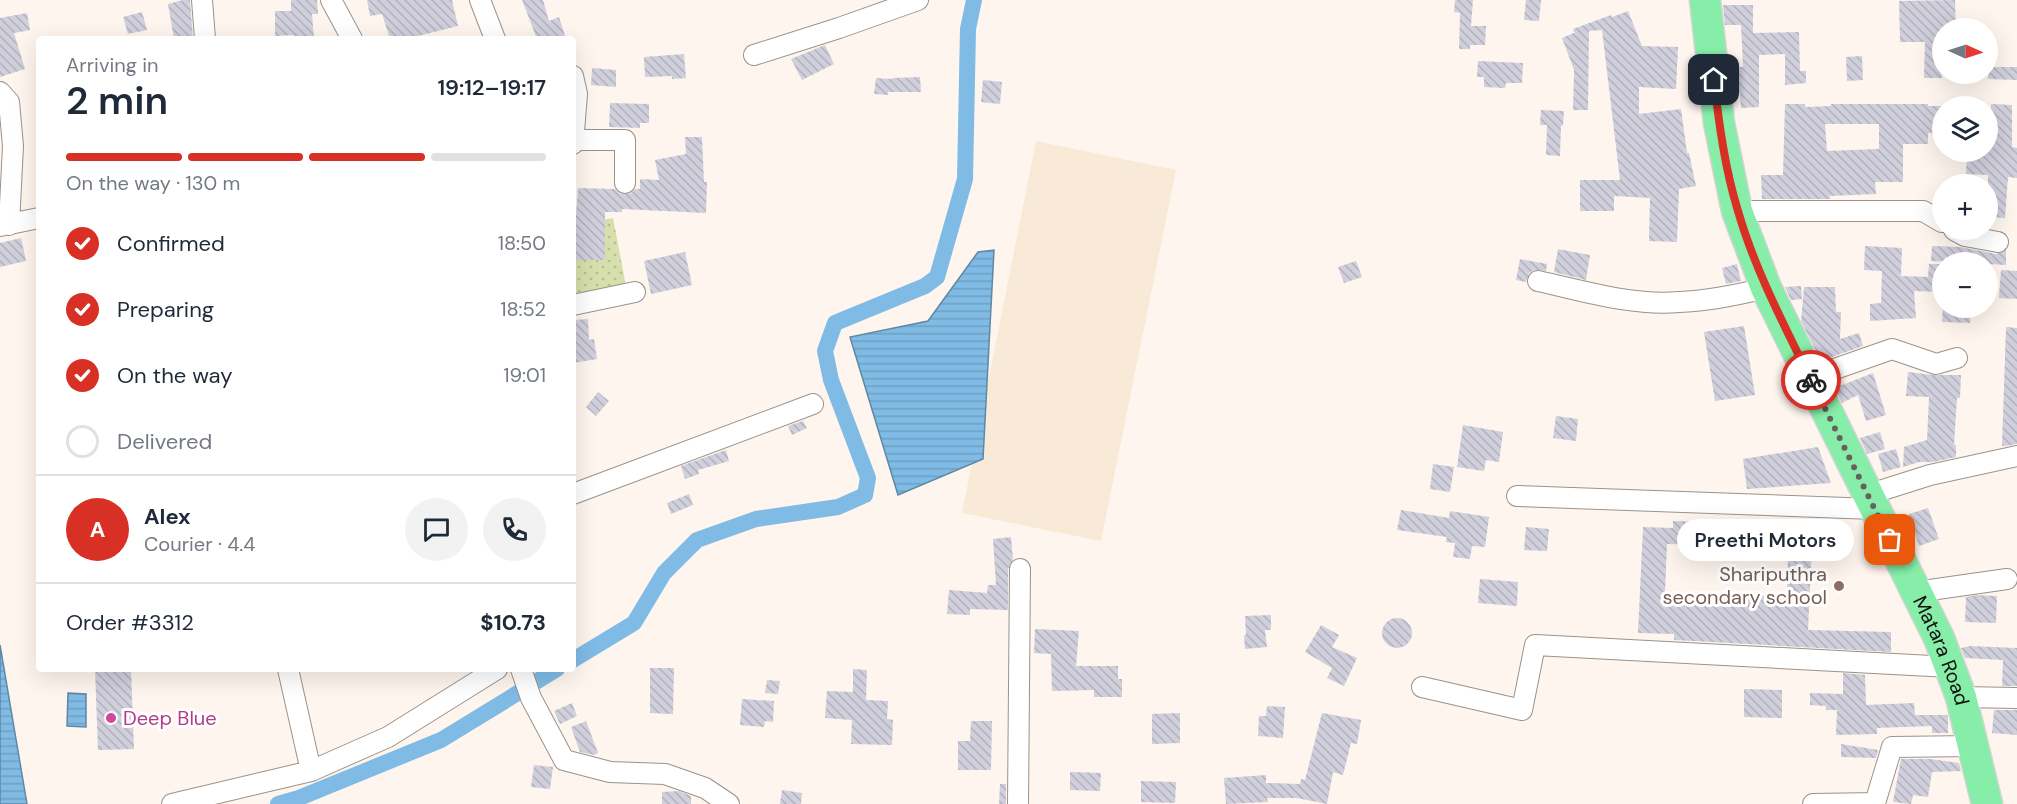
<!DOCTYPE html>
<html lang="en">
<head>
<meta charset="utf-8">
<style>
  :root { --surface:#fff; --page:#f2f2f3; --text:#1f2937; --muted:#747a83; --line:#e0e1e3; --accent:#d93025 }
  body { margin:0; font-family:"DM Sans",sans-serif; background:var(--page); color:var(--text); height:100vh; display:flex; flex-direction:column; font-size:22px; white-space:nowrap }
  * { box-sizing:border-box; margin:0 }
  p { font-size:20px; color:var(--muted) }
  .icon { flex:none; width:33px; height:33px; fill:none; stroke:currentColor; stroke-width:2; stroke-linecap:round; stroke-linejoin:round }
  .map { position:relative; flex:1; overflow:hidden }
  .side { position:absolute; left:36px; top:36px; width:540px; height:636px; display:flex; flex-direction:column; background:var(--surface); border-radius:6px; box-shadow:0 6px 24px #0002 }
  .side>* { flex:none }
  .needle { width:39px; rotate:93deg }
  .controls { position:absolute; left:1932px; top:18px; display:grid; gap:12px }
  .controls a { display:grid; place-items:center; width:66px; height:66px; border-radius:50%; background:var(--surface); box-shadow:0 6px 24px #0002; font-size:30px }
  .pin { position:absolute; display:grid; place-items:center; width:51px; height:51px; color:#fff; margin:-26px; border-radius:12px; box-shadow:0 3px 9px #0006 }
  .courier { position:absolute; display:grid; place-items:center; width:60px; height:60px; margin:-30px; border:4px solid #d93025; border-radius:50%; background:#fff; color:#222; box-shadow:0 2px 8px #0007 }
  .bubble { position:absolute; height:42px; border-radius:21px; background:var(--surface); box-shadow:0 6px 24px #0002; font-size:20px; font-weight:600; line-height:42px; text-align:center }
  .summary em { font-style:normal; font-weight:600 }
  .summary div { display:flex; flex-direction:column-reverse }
  .summary { display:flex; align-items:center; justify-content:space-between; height:102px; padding:0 30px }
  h1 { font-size:39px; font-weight:600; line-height:45px }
  .bar { display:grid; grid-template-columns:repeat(4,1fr); gap:9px 6px; align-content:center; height:72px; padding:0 30px }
  .bar i { height:8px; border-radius:4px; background:var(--line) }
  .bar .on { background:var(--accent) }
  .bar p { grid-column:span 4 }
  .line { display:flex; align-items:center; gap:15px; padding:0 30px; border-top:2px solid var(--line) }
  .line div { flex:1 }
  .round { display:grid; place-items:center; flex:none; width:63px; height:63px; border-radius:32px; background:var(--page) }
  ol { padding:0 30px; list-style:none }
  li { display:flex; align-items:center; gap:18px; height:66px }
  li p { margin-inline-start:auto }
  li .icon { padding:6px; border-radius:50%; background:var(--accent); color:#fff; stroke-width:4 }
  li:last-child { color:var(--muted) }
  li i { width:33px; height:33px; border:3px solid var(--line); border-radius:50% }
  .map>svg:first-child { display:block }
  .commercial { fill:#f9ead7 }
  .grass { fill:url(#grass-dots) }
  .water { fill:url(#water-rules); stroke:#5f88a4; stroke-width:1.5 }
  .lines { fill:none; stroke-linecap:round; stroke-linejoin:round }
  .canal { stroke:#7fbbe5; stroke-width:16 }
  .building { fill:url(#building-back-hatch); fill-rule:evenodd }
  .minor-casing { stroke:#9c928a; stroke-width:22 }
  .highway-casing { stroke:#d5d4d4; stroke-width:33 }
  .minor { stroke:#fff; stroke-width:20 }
  .highway { stroke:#86eea9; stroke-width:30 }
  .done { stroke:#67615c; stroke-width:6; stroke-dasharray:0 10.8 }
  .route { stroke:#d93025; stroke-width:8 }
  .education-dot { fill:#8d6e63; stroke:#fff; stroke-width:2 }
  .hotel-dot { fill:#d1479c; stroke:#fff; stroke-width:2 }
  .labels { text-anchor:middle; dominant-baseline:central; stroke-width:6; stroke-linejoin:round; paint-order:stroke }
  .education-label { font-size:20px; fill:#785e54; stroke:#fff; text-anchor:end }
  .street-label { font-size:20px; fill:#15110e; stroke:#fff }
  .hotel-label { font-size:20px; fill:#b23c85; stroke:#fff; text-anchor:start }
</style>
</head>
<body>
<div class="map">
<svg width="2017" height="804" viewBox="0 0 2017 804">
  <defs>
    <pattern id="grass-dots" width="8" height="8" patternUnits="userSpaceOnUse" patternTransform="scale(1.5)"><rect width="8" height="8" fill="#d7dfac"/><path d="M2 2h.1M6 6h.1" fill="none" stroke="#b8be93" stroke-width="1.8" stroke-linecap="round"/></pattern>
    <pattern id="water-rules" width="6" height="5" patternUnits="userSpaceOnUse" patternTransform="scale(1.5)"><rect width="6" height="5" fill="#7fbbe5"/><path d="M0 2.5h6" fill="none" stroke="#6da0c3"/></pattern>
    <pattern id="building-back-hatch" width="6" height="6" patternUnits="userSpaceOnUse" patternTransform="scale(1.5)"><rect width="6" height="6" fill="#d0cfdc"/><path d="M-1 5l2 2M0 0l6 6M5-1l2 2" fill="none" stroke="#b2b1bc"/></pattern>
  </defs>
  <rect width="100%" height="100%" fill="#fef5ee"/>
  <path class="commercial" d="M1036 141 1176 170 1101 541 962 513Z"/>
  <path class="grass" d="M613 218 626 286 573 297V226Z"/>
  <path class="water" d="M994 250 983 459 898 495 850 337 928 321 978 252Z
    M0 645 27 804H0Z
    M68 693 86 694V727L67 726Z"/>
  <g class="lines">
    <path class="canal" d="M573 660 634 623 664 573 697 540 756 519 838 507 865 495 868 478 831 380 825 351 835 323 925 286 937 277 965 179 968 29 974 0
      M278 804 299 798 441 740 557 669"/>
  </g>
  <path class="building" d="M183 0H190L193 39H174L168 4Z
    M291 0H317L318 14H312L314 38 293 39V35L275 36V11H291Z
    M367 0H452L458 26 418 36 419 39H390L382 14 370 16Z
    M522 0H543L549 21 559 17 566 39H537Z
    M1455 0H1473L1471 26H1486L1485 45H1470V49H1459L1460 13 1454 12Z
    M1526 0H1541L1539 21 1524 20Z
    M1955 0 1956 28H1942V78H1924L1925 42H1900L1899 1Z
    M1723 5H1753V33L1799 32 1800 71H1806V83L1785 85V54L1759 55V107L1741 108 1740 92H1733V67H1743L1741 25H1725Z
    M1628 11 1642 46 1678 47 1676 89 1639 87V114L1681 109 1687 153H1689L1696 186 1679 189 1677 242 1649 241 1650 198 1614 196V211H1580V180H1620L1602 30 1589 31 1588 110H1573L1574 70 1562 38 1576 32H1574L1573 29 1611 15 1612 17Z
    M142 12 147 30 128 34 123 17Z
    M27 13 30 30 14 33 25 69 0 77V18Z
    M825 45 834 64 802 80 791 59Z
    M684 54 686 78 672 79V76L645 77 644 57Z
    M1862 56 1863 80 1847 81 1846 57Z
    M1478 61 1523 63 1522 83H1506L1505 88 1484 87V77H1477Z
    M1988 67H2017V80L1988 79Z
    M592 68 616 70V87L591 85Z
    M920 77 921 92H888V95L874 94 876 78 892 79V78Z
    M983 80 1002 82 1000 104 981 102Z
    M610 103 649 104V123H640V128L609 127Z
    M1785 104H1805V107L1831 106V104H1928V106H1942V134L1928 133V144H1903V182H1875L1876 194 1830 196V199H1762L1761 175H1783ZM1825 124H1879V149L1827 151Z
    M1991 104 2012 105V147L2017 148V178L2008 177 2005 218 1988 217V175L1966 174 1967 157H1973V152H1988Z
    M1541 110 1564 111 1563 126 1561 125 1560 156 1546 155 1547 125H1540Z
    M685 137H702L704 182H707L706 213 622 209V212H605V260H573V228H575L578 188 615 189 620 194H630L635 189H640V179L659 180 655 160 686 154Z
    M21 238 26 261 0 267V243Z
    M1865 246 1902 248 1901 276 1928 277 1929 264H1942V292L1914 291 1916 318 1870 321V304L1881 303 1882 271 1864 270Z
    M1932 246 1960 247 1996 254 2006 250V265L1931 261Z
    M1558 249 1590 255 1586 280 1554 272Z
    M685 252 692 285 651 294 644 261Z
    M1520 259 1547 264 1546 271 1534 270 1529 273 1526 282 1516 280Z
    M1356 261 1362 277 1344 283 1338 267Z
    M1737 264 1741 281 1726 284 1722 268Z
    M2001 270 2017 271V299L1999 298Z
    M1801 286 1802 299 1791 300 1785 287Z
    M1804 287H1835L1836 312H1841L1840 339 1859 333 1863 346 1826 359 1820 352 1817 353 1801 321Z
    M1943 308H1971L1970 323 1942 322Z
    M588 319 589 340 594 339 597 359 573 363V320Z
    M1744 326 1755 395 1715 401 1704 332Z
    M2006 327 2017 328V444L2005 446H2002Z
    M1908 372 1933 375H1961L1960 398H1957L1954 445H1956V457L1933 462H1919L1903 467 1904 447 1927 440 1929 397 1906 396Z
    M1873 373 1886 415 1866 421 1858 395 1842 403 1835 388Z
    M598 392 609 401 596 416 586 407Z
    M1556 416 1578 419 1576 441 1553 438Z
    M803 421 807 428 792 435 788 426Z
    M1463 425 1503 432 1499 462 1486 460 1484 471 1457 467Z
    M1880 432 1885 449 1867 454 1860 438Z
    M1818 447 1831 483 1747 489 1743 459Z
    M1896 449 1901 467 1883 472 1878 454Z
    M726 450 729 461 698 470 699 474 685 479 681 466Z
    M1433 464 1454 467 1450 492 1430 489Z
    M689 494 693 505 671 514 667 503Z
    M1928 508 1939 539 1919 546 1909 514Z
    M1401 510 1449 518 1450 511 1489 517 1485 547 1472 546 1470 559 1453 557 1455 543 1446 542 1447 537 1397 530Z
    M1673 521 1714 522V528L1797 530V521L1831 522V547L1812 546 1808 630 1891 632V652L1674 640V634L1638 633 1643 527 1673 528ZM1667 544 1713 545V552L1788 554 1787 596 1665 593Z
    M1526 527 1549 529 1547 551 1524 550Z
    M1011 537 1013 560 1008 569V610L970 609V615L947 614 949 590 987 593 988 585H996L993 539Z
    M1480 579 1518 582 1517 606 1478 603Z
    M1977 595 1997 596 1996 623 1965 622 1966 597Z
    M1271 615V630H1265L1267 647 1245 649 1244 635H1246L1245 616Z
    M1382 633a15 15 0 1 1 30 0a15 15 0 1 1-30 0Z
    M1321 625 1339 635 1332 647 1357 658 1344 686 1327 678 1332 668 1305 652Z
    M1035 629 1079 631 1076 666H1118V679H1122V697H1094V690L1052 691 1051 654 1034 653Z
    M1970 646 2017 648V686H2002L2003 660 1965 658 1961 648Z
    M650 668H674L673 714 650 713Z
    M95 669H131L134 749 98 750Z
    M853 669 867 670 866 700 888 701 887 719 893 720 892 745 851 744 852 720 825 718 827 691 853 692Z
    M1843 673 1865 675 1866 705 1914 703 1915 715H1948V733H1932V726L1877 728V734L1836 735 1837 710H1826V706L1810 705V693L1843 694Z
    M767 680 780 681 778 694 765 693Z
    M1744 689 1782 690V718L1744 717Z
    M742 699 774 701 773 722 765 721 764 727 740 725Z
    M572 703 577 716 560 724 554 711Z
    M1267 706 1285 707 1283 738 1258 736 1259 716H1266Z
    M1994 710H2017V735L1992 733Z
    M1180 713V743L1152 744V714Z
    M1322 713 1361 720 1357 744 1351 743 1343 775 1333 772 1327 804 1297 798H1267L1268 802 1226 804 1224 778 1266 775V783L1300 784 1301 779 1305 780Z
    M586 721 598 753 594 755 580 752 571 727Z
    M971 721H992L991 770H958V741H970Z
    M1841 744 1878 750 1876 758 1841 757Z
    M1901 759H1930L1959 763 1961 771 1932 772 1928 797 1913 795 1911 804 1893 802Z
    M534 765 553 767 550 789 531 787Z
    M1070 772 1101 773 1100 791 1070 790Z
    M1141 781 1176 782 1175 803 1141 802Z
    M1000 784H1006V804H999Z
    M782 790 802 793 801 804H780Z
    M679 791 691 796V804H662V792Z"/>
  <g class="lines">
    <g class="minor-casing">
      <path id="minor" d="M202 0 205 39
        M331 0 352 39
        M480 0 495 39
        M754 55 839 28 918 0
        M573 76 577 94 573 144
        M0 92 9 102 13 146 9 225
        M573 140H625V183
        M1737 211H1923L1942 222
        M0 226 39 218
        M1954 230 1965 236 1998 242
        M1538 281C1584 291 1632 306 1679 302 1709 301 1737 295 1766 288
        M573 305 635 292
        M1809 378 1892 349 1936 364 1957 358
        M573 494 813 404
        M1867 495 1930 475 2017 456
        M1517 496 1874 509
        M1916 592 2007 579
        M288 669 311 771
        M521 669 531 698 564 760 610 772 665 774 705 788 729 804
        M1422 687 1522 710 1535 645 1950 667
        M1961 697 2017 698
        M172 804 311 771 388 737 497 669
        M1018 804 1020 569
        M1813 804 1875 803 1892 747 1973 746"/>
    </g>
    <g class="highway-casing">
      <g id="highway">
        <path id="s1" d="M1705 0 1719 123 1737 211 1766 288 1939 638 1961 697 1987 804"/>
      </g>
    </g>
    <use href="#minor" class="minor"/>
    <use href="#highway" class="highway"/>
  </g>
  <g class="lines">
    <path class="done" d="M1811 380 1890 540"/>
    <path class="route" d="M1714 80C1719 124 1725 169 1738 211 1755 270 1784 325 1811 380"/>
  </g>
  <circle class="education-dot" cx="1839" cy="586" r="6"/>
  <circle class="hotel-dot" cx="111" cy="718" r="6"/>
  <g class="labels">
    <g class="education-label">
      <text x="1827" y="574">Shariputhra<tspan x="1827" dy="23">secondary school</tspan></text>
    </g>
    <g class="street-label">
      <text stroke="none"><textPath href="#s1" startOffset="699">Matara Road</textPath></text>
    </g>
    <g class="hotel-label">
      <text x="123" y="718">Deep Blue</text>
    </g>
  </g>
</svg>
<div class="controls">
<a><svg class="needle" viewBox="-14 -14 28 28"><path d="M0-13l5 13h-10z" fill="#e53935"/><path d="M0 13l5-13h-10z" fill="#747a83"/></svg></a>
<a><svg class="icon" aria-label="layers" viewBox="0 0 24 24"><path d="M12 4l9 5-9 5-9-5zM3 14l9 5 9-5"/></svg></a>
<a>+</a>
<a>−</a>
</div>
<div class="pin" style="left:1890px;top:540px;background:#ea580c"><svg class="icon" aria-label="bag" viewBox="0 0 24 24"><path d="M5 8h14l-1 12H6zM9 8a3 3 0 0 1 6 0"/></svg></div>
<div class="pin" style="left:1714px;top:80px;background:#1f2937"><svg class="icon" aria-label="home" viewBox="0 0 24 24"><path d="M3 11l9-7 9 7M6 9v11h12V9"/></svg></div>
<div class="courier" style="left:1811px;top:380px"><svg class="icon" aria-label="bike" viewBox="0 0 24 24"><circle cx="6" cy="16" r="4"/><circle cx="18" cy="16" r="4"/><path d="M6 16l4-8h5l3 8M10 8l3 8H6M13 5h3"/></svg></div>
<div class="bubble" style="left:1677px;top:519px;width:177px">Preethi Motors</div>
<section class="side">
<div class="summary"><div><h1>2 min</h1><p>Arriving in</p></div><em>19:12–19:17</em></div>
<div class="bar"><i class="on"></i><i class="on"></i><i class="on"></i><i></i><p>On the way · 130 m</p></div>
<ol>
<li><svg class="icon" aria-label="check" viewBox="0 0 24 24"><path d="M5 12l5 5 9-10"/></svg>Confirmed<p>18:50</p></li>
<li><svg class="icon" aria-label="check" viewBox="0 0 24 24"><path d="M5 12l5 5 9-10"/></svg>Preparing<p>18:52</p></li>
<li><svg class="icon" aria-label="check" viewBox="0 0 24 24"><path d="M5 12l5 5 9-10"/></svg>On the way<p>19:01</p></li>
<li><i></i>Delivered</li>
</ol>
<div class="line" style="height:108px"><b class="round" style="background:var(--accent);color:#fff">A</b><div><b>Alex</b><p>Courier · 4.4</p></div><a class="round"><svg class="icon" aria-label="chat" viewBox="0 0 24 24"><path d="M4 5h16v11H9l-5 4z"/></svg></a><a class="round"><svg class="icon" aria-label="phone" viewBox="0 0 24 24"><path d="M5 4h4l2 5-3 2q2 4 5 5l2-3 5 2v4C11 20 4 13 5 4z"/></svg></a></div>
<div class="line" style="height:78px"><div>Order #3312</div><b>$10.73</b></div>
</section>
</div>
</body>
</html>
